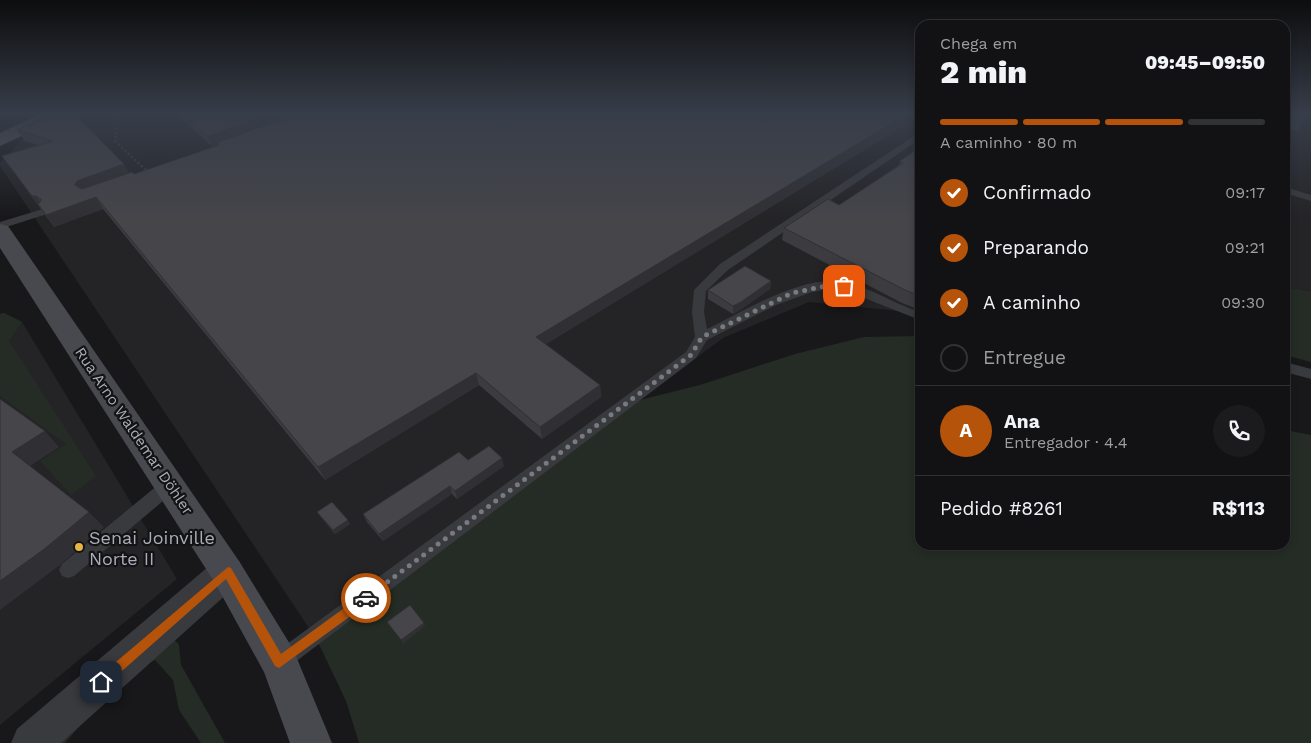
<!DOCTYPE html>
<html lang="pt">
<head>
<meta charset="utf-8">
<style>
  :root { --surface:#121214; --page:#1b1b1d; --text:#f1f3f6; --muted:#9c9ea0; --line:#313234; --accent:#b45309 }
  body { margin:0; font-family:"Work Sans",sans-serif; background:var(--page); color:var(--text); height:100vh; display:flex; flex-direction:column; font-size:19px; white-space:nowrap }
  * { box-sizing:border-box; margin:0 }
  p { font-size:16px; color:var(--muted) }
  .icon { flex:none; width:28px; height:28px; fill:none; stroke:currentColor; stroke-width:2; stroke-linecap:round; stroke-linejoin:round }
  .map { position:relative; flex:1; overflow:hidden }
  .panel { position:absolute; left:915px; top:20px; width:375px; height:530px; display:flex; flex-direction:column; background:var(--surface); border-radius:15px; box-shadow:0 2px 8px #0003,0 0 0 1px var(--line) }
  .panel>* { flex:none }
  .pin { position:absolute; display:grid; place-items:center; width:42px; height:42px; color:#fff; margin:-21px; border-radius:10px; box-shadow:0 2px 8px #0006 }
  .courier { position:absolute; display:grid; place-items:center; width:50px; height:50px; margin:-25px; border:4px solid #b45309; border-radius:50%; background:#fff; color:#222; box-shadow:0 1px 6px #0007 }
  .summary em { font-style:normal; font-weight:800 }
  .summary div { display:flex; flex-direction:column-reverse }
  .summary { display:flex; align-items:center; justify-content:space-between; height:85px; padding:0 25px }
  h1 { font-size:32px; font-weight:800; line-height:38px }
  .bar { display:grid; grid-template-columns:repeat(4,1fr); gap:8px 5px; align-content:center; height:60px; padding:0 25px }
  .bar i { height:6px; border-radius:4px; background:var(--line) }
  .bar .active { background:var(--accent) }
  .bar p { grid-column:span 4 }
  .line { display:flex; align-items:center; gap:12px; padding:0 25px; border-top:1px solid var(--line) }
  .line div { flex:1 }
  .round { display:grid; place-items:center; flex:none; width:52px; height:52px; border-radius:26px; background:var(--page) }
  ol { padding:0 25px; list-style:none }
  li { display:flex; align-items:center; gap:15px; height:55px }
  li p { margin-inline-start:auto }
  li .icon { padding:5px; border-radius:50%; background:var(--accent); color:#fff; stroke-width:4 }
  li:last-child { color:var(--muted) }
  li i { width:28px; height:28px; border:2px solid var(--line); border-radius:50% }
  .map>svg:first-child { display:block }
  .built { fill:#242427 }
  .green { fill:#242c25 }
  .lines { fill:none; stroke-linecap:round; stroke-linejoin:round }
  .path { stroke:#3f4145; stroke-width:2.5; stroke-dasharray:2 2.5; stroke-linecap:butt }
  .lane { fill:#393a3e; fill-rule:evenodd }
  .street { fill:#393a3e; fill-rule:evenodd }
  .secondary { fill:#47494e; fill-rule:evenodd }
  .primary { fill:#55575d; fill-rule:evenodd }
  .wall { fill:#3b3b40 }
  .shaded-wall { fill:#303034 }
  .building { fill:#45454a; stroke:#303034 }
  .route { fill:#b45309 }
  .done { stroke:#787a81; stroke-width:5; stroke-dasharray:0 9 }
  .poi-dot { fill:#e7b642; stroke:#131315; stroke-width:2 }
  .labels { text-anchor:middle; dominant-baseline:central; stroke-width:4.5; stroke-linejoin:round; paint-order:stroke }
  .street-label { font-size:15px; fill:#abaeb9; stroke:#131315 }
  .near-poi-label { font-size:18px; fill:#abaeb9; stroke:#131315; text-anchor:start }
</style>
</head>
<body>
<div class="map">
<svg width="1311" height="743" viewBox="0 0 1311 743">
  <rect width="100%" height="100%" fill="#18181a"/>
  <path class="built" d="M69 114H920V313L809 302 723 338 317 640 0 166V163L27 134Z
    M1285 114H1311V291L1285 287Z
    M4 313 22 322 177 579 0 725V314Z"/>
  <path class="green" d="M1285 287 1311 291V362L1285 355Z
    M4 313 22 322 9 341 96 476 71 495 40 461 66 444 0 396V314Z
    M920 336V545H1285V430L1311 435V743H359L346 701 317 640 640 400 700 385 795 354 864 337Z
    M168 632 179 645 181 665 225 743H201L179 710 173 680 155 660C123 675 89 716 65 743H43Z"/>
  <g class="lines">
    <path class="path" d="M119 114 115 141 149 173"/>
    <path class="lane" d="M920 132V139L728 270 706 291 704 312 707 329C745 311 805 272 848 283 873 289 895 304 920 312V320L844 290 829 289 812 292 776 305 707 340 696 358 286 669 279 672 272 669 269 662 272 655 686 352 695 337 692 312 694 290 720 264Z
      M1285 187 1311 195V201L1285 193Z
      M43 209 48 212 47 214 0 229V222Z
      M1285 362 1311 369V379L1285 372Z
      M170 479 176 480 178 485 176 490 74 576 68 578 62 576 59 570 62 564 164 480Z"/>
    <path class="street" d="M227 557 239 561 244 572 239 583 61 743H11L17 729 215 561Z"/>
    <path class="secondary" d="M0 224 8 226 239 561 293 649 332 743H290L264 672 215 583 0 248Z"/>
    <path class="primary" d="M40 114H64L61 118 0 146V133Z"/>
  </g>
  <path class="wall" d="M53 114 129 173 134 174 213 147 175 114H920V116L546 344 600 385 601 397 542 439 479 385 325 480 103 209 54 227 40 208 2 156 38 145 25 141 17 130Z
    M1285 114H1311L1297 131 1285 127Z
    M920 147V310L902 303 782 240 784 228 839 205 899 165 900 161Z
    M771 281 770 289 740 310 733 314 708 299V290Z
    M468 460 504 466 457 499 452 494 383 541 367 522 363 514Z
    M317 512 350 524 335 534 320 516Z"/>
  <path class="shaded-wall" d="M271 114H306L216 143 217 146 213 147 208 136Z
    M907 114H920V116L538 349 536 337Z
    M1309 114H1311L1297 131 1304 120Z
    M124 164 131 176 84 192 75 185 77 181Z
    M32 196H36L44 207 40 208Z
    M96 197 103 209 54 227 46 215Z
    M771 281 770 289 740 310 733 314V306Z
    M476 373 479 385 325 480 318 467Z
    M600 385 601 397 542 439 540 427Z
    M45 431 59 447 27 468 12 452Z
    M502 458 504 466 457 499 455 491Z
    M450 486 452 494 383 541 379 534Z
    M89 512 104 527 60 565 0 610V581Z
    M348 520 350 524 335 534 333 530Z
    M424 623 425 626 403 644 401 640Z"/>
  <path class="building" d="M53 114H75L124 164 77 181 75 185 82 189 132 172 134 174 219 145 216 143 297 114H907L536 337 600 385 540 427 476 373 318 467 96 197 46 215 38 204 42 200 36 196H32L2 156 53 141 17 130Z
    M183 114H271L208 136Z
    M1285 114H1309L1304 120Z
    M920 147V296L905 290 784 228 828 199 839 205 903 163 900 161Z
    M745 266 771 281 741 302 733 306 708 290Z
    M0 399 45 431 12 452 89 512 43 550 0 581Z
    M489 446 502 458 455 491 450 486 379 534 363 514 459 452 468 460Z
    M332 502 348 520 333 530 317 512Z
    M410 605 424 623 401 640 387 622Z"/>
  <linearGradient id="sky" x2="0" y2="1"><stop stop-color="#0d0d0e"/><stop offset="0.52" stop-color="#373d49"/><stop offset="1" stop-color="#373d49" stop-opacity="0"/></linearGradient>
  <rect width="1311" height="218" fill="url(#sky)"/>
  <path class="route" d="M228 567 231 568 281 654 362 595H370L371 598 370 602 279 668 275 666 226 579 105 686 101 688 97 686 95 682 97 678Z"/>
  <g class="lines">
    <path class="done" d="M366 598 691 355 702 337 792 293 826 286H844"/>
  </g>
  <circle class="poi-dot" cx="79" cy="547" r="5"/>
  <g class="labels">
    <g class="street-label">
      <text transform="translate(134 431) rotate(56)">Rua Arno Waldemar Döhler</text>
    </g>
    <g class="near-poi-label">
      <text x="89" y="537">Senai Joinville<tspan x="89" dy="21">Norte II</tspan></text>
    </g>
  </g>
</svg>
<div class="pin" style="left:844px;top:286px;background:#ea580c"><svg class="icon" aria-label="bag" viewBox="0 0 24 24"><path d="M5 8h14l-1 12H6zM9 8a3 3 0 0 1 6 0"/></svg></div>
<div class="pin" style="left:101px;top:682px;background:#1f2937"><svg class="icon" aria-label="home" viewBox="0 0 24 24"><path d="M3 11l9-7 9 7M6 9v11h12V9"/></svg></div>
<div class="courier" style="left:366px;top:598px"><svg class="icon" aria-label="car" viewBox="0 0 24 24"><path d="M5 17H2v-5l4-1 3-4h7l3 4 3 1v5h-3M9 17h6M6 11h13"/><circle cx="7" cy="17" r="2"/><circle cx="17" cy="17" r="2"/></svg></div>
<section class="panel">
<div class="summary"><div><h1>2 min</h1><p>Chega em</p></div><em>09:45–09:50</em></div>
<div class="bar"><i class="active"></i><i class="active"></i><i class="active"></i><i></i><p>A caminho · 80 m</p></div>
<ol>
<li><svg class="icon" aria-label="check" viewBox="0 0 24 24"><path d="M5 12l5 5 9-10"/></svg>Confirmado<p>09:17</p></li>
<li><svg class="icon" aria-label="check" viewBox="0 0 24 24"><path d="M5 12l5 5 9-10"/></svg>Preparando<p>09:21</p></li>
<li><svg class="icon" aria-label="check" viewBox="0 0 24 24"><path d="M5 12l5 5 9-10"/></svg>A caminho<p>09:30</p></li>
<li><i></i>Entregue</li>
</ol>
<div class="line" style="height:90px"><b class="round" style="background:var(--accent);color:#fff">A</b><div><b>Ana</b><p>Entregador · 4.4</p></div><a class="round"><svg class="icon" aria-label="phone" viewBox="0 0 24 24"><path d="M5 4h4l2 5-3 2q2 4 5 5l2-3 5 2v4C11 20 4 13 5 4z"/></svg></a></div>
<div class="line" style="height:65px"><div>Pedido #8261</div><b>R$113</b></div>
</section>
</div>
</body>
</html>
